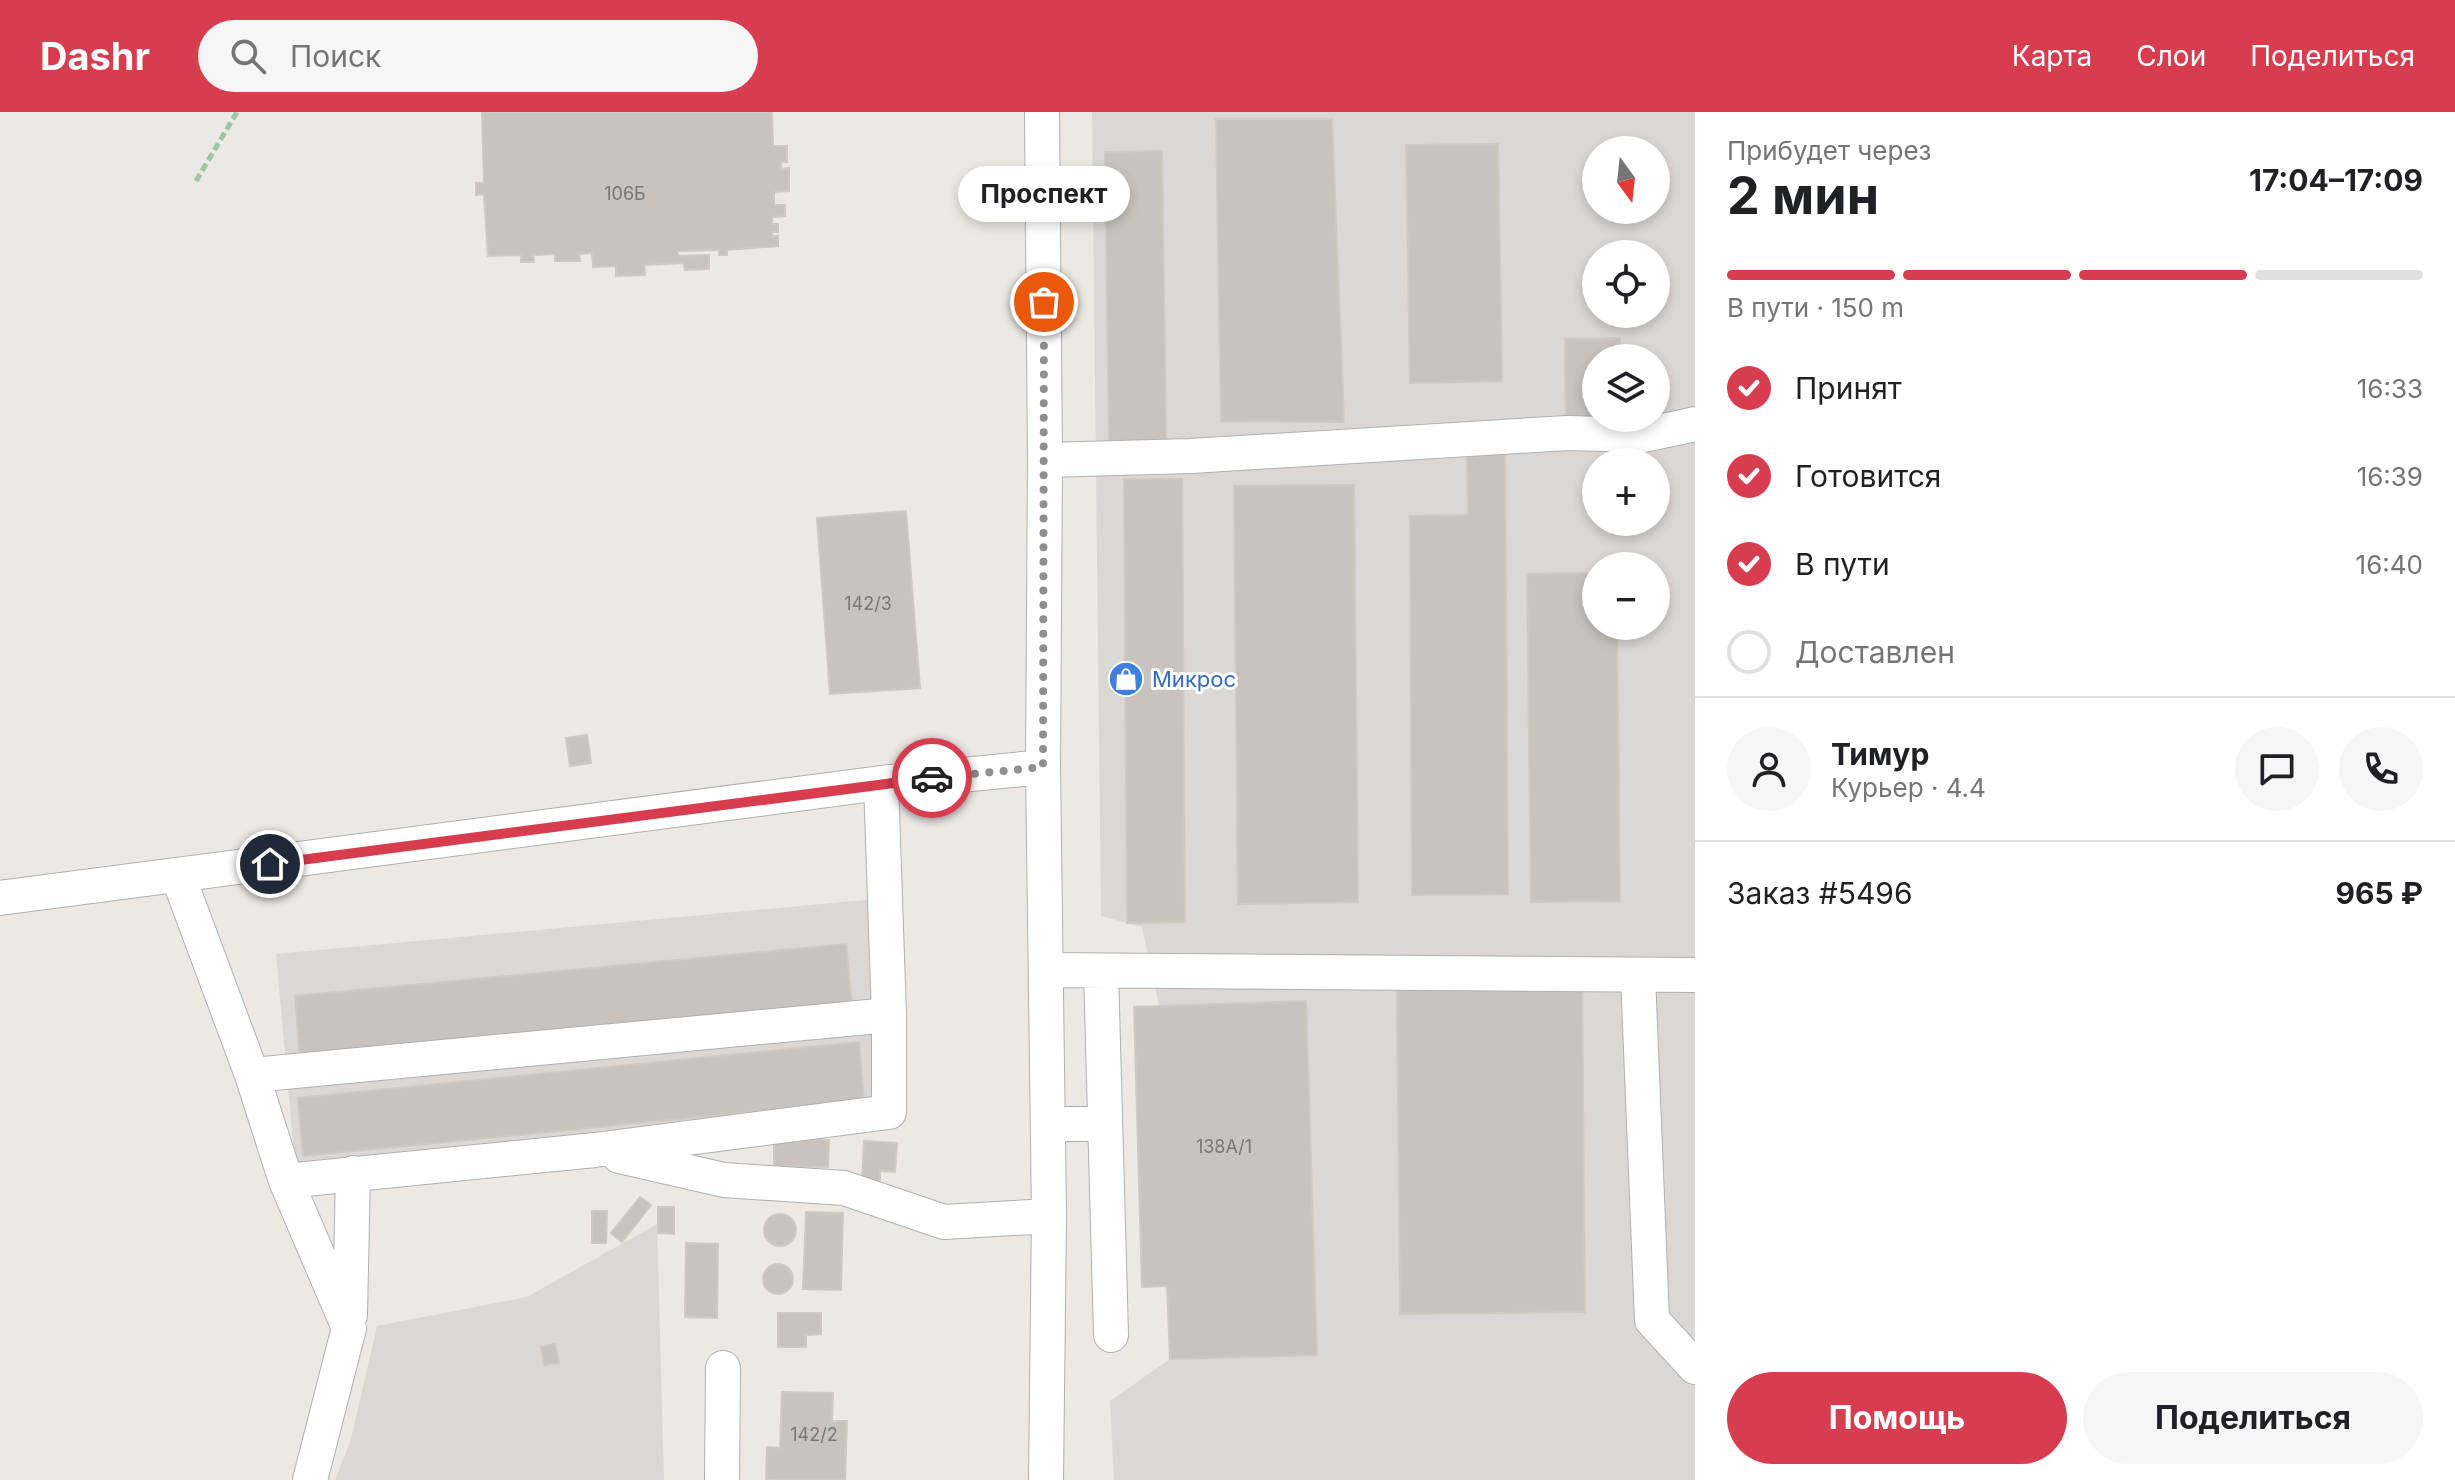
<!DOCTYPE html>
<html lang="ru">
<head>
<meta charset="utf-8">
<style>
  :root { --surface:#fff; --page:#f6f6f6; --text:#202124; --muted:#757577; --line:#e0e0e0; --accent:#d83d4f }
  body { margin:0; font-family:Inter,sans-serif; background:var(--page); color:var(--text); height:100vh; display:flex; flex-direction:column; font-size:30px; white-space:nowrap }
  * { box-sizing:border-box; margin:0 }
  p { font-size:26px; color:var(--muted) }
  .icon { flex:none; width:44px; height:44px; fill:none; stroke:currentColor; stroke-width:2; stroke-linecap:round; stroke-linejoin:round }
  .map { position:relative; flex:1; overflow:hidden }
  .details { display:flex; flex-direction:column; background:var(--surface); width:760px }
  .details>* { flex:none }
  .needle { width:52px; rotate:165deg }
  .controls { position:absolute; left:1582px; top:24px; display:grid; gap:16px }
  .controls a { display:grid; place-items:center; width:88px; height:88px; border-radius:50%; background:var(--surface); box-shadow:0 4px 12px #0003; font-size:40px }
  .pin { position:absolute; display:grid; place-items:center; width:68px; height:68px; color:#fff; margin:-34px; border:4px solid #fff; border-radius:50%; box-shadow:0 2px 8px #0007 }
  .courier { position:absolute; display:grid; place-items:center; width:80px; height:80px; margin:-40px; border:6px solid #d83d4f; border-radius:50%; background:#fff; color:#222; box-shadow:0 2px 10px #0007 }
  .bubble { position:absolute; height:56px; border-radius:28px; background:var(--surface); box-shadow:0 4px 12px #0003; font-size:26px; font-weight:700; line-height:56px; text-align:center }
  .overview em { font-style:normal; font-weight:700 }
  .overview div { display:flex; flex-direction:column-reverse }
  .overview { display:flex; align-items:center; justify-content:space-between; height:136px; padding:0 32px }
  h1 { font-size:52px; font-weight:700; line-height:60px }
  .bar { display:grid; grid-template-columns:repeat(4,1fr); gap:12px 8px; align-content:center; height:96px; padding:0 32px }
  .bar i { height:10px; border-radius:6px; background:var(--line) }
  .bar .on { background:var(--accent) }
  .bar p { grid-column:span 4 }
  .line { display:flex; align-items:center; gap:20px; padding:0 32px; border-top:2px solid var(--line) }
  .line div { flex:1 }
  .round { display:grid; place-items:center; flex:none; width:84px; height:84px; border-radius:42px; background:var(--page) }
  ol { padding:0 32px; list-style:none }
  li { display:flex; align-items:center; gap:24px; height:88px }
  li p { margin-inline-start:auto }
  li .icon { padding:8px; border-radius:50%; background:var(--accent); color:#fff; stroke-width:4 }
  li:last-child { color:var(--muted) }
  li i { width:44px; height:44px; border:4px solid var(--line); border-radius:50% }
  .action { display:flex; gap:16px; margin-top:auto; padding:16px 32px }
  .action a { flex:1; height:92px; border-radius:48px; background:var(--accent); color:#fff; font-size:32px; font-weight:700; line-height:92px; text-align:center }
  .action a+a { background:var(--page); color:var(--text) }
  header { display:flex; align-items:center; gap:48px; box-sizing:border-box; height:112px; padding:0 40px; background:var(--accent); color:#fff }
  header strong { font-size:38px }
  nav { display:flex; gap:44px; margin-inline-start:auto; font-size:28px }
  .search { width:560px; height:72px; background:var(--page); display:flex; align-items:center; gap:20px; box-sizing:border-box; padding:0 28px; border-radius:44px; color:var(--muted); font-size:30px }
  main { display:flex; flex:1; min-height:0 }
  .map>svg:first-child { display:block }
  .industrial { fill:#dbd7d5; fill-rule:evenodd }
  .building { fill:#c8c3bf; stroke:#d0c9c2; stroke-width:2 }
  .lines { fill:none; stroke-linecap:round; stroke-linejoin:round }
  .minor-casing { stroke:#aeb1b4; stroke-width:36 }
  .path { stroke:#9ec6a2; stroke-width:5; stroke-dasharray:8 4; stroke-linecap:butt }
  .minor { stroke:#fff; stroke-width:34 }
  .done { stroke:#8e8f8f; stroke-width:8; stroke-dasharray:0 14.4 }
  .route { stroke:#d83d4f; stroke-width:10 }
  .labels { text-anchor:middle; dominant-baseline:central; stroke-width:6; stroke-linejoin:round; paint-order:stroke }
  .number-label { font-size:18px; fill:#767879 }
  .shop-label { font-size:22px; fill:#366cbe; stroke:#fff; text-anchor:start }
</style>
</head>
<body>
<header>
<strong>Dashr</strong>
<div class="search"><svg class="icon" aria-label="search" viewBox="0 0 24 24"><circle cx="10" cy="10" r="6"/><path d="M15 15l6 6"/></svg>Поиск</div>
<nav><a>Карта</a><a>Слои</a><a>Поделиться</a></nav>
</header>
<main>
<div class="map">
<svg width="1695" height="1368" viewBox="0 0 1695 1368">
  <rect width="100%" height="100%" fill="#ece8e3"/>
  <path class="industrial" d="M1092 0H1695V1368H1114L1110 1289 1170 1247 1167 1174 1142 1175 1134 895 1159 894 1142 815 1101 804ZM1596 38H1656V98H1596ZM1596 142H1656V202H1596ZM1596 246H1656V306H1596ZM1596 350H1656V410H1596ZM1596 454H1656V514H1596Z
    M886 786 906 1010 296 1065 276 842Z
    M657 1112 664 1368H335L351 1327 377 1214 527 1185Z"/>
  <path class="building" d="M482 0H772L773 34H787V50H781V57L789 56V79L774 80V93H785V104L772 105V112H778V120H772V124H778V134L727 138V143H719V138L678 139V144L709 143V157L685 158 684 151 644 153 645 163 616 164V154L593 155 592 141 579 142 580 149H555V142L533 143 534 150H521V143L488 144 484 82 476 83V71H484Z
    M1216 7H1332L1344 310 1221 309Z
    M1498 32 1502 269 1410 271 1406 33Z
    M1162 39 1166 328 1109 329 1105 40Z
    M1620 226V246H1596V306L1566 314 1565 227Z
    M1505 336 1508 782 1412 783 1410 404 1468 403 1467 337Z
    M1124 367H1182L1185 810 1127 811Z
    M1354 373 1358 790 1238 792 1234 374Z
    M906 399 920 576 830 582 817 406Z
    M1596 461V514H1617L1620 789 1531 790 1527 462Z
    M587 623 591 651 570 654 566 626Z
    M846 832 852 893 300 945 295 884Z
    M1582 873 1585 1200 1400 1202 1397 875Z
    M1306 889 1317 1243 1170 1247 1167 1174 1142 1175 1134 895Z
    M859 930 864 989 303 1044 298 986Z
    M774 1026 829 1028 828 1055 774 1054Z
    M864 1029 897 1031 895 1060 880 1059V1071L862 1070Z
    M640 1085 651 1093 622 1130 611 1121Z
    M658 1095H674V1122L658 1121Z
    M592 1099H607L606 1131H592Z
    M806 1100 843 1101 841 1178 803 1177Z
    M764 1118a16 16 0 1 1 32 0a16 16 0 1 1-32 0Z
    M686 1131 718 1132 717 1206 685 1205Z
    M763 1167a15 15 0 1 1 30 0a15 15 0 1 1-30 0Z
    M778 1201H821V1222L806 1223V1235H778Z
    M555 1232 559 1251 544 1253 541 1235Z
    M782 1280 833 1281 832 1309H847L845 1367 766 1368 767 1335 780 1336Z"/>
  <g class="lines">
    <g class="minor-casing">
      <path id="minor" d="M1042 0 1045 348 1043 655 1049 1104 1046 1368
        M1045 348 1191 344 1567 321 1644 323 1695 312
        M178 764 252 963 286 1069 349 1216 310 1368
        M0 786 881 671 1043 655
        M1047 858 1695 863
        M1101 859 1111 1223
        M1638 864 1652 1208 1695 1255
        M252 963 889 903
        M1048 1012H1105
        M619 1044 724 1068 844 1076 944 1110 1049 1104
        M286 1069 595 1038 889 1000V903L881 671
        M350 1203 353 1061
        M722 1368 723 1256"/>
    </g>
    <path class="path" d="M196 69 237 0"/>
    <use href="#minor" class="minor"/>
  </g>
  <g class="lines">
    <path class="done" d="M932 666 1043 655 1044 190"/>
    <path class="route" d="M270 752 932 666"/>
  </g>
  <defs>
    <g id="shop-disc" transform="scale(1.8)"><circle r="9.5" fill="#3f7fe0" stroke="#fff"/><path d="M-5-2.5h2.3a2.7 3.5 0 0 1 5.4 0H5L5.5 6h-11ZM-1.5-2.5h3a1.5 2.3 0 0 0-3 0Z" fill="#fff"/></g>
  </defs>
  <g fill-rule="evenodd">
    <use href="#shop-disc" x="1126" y="567"/>
  </g>
  <g class="labels">
    <g class="number-label">
      <text x="625" y="81">106Б</text>
      <text x="868" y="491">142/3</text>
      <text x="1224" y="1034">138А/1</text>
      <text x="814" y="1322">142/2</text>
    </g>
    <g class="shop-label">
      <text x="1152" y="567">Микрос</text>
    </g>
  </g>
</svg>
<div class="controls">
<a><svg class="needle" viewBox="-14 -14 28 28"><path d="M0-13l5 13h-10z" fill="#e53935"/><path d="M0 13l5-13h-10z" fill="#757577"/></svg></a>
<a><svg class="icon" aria-label="locate" viewBox="0 0 24 24"><circle cx="12" cy="12" r="6"/><path d="M12 2v4M12 18v4M2 12h4M18 12h4"/></svg></a>
<a><svg class="icon" aria-label="layers" viewBox="0 0 24 24"><path d="M12 4l9 5-9 5-9-5zM3 14l9 5 9-5"/></svg></a>
<a>+</a>
<a>−</a>
</div>
<div class="pin" style="left:1044px;top:190px;background:#ea580c"><svg class="icon" aria-label="bag" viewBox="0 0 24 24"><path d="M5 8h14l-1 12H6zM9 8a3 3 0 0 1 6 0"/></svg></div>
<div class="pin" style="left:270px;top:752px;background:#1f2937"><svg class="icon" aria-label="home" viewBox="0 0 24 24"><path d="M3 11l9-7 9 7M6 9v11h12V9"/></svg></div>
<div class="courier" style="left:932px;top:666px"><svg class="icon" aria-label="car" viewBox="0 0 24 24"><path d="M5 17H2v-5l4-1 3-4h7l3 4 3 1v5h-3M9 17h6M6 11h13"/><circle cx="7" cy="17" r="2"/><circle cx="17" cy="17" r="2"/></svg></div>
<div class="bubble" style="left:958px;top:54px;width:172px">Проспект</div>
</div>
<section class="details">
<div class="overview"><div><h1>2 мин</h1><p>Прибудет через</p></div><em>17:04–17:09</em></div>
<div class="bar"><i class="on"></i><i class="on"></i><i class="on"></i><i></i><p>В пути · 150 m</p></div>
<ol>
<li><svg class="icon" aria-label="check" viewBox="0 0 24 24"><path d="M5 12l5 5 9-10"/></svg>Принят<p>16:33</p></li>
<li><svg class="icon" aria-label="check" viewBox="0 0 24 24"><path d="M5 12l5 5 9-10"/></svg>Готовится<p>16:39</p></li>
<li><svg class="icon" aria-label="check" viewBox="0 0 24 24"><path d="M5 12l5 5 9-10"/></svg>В пути<p>16:40</p></li>
<li><i></i>Доставлен</li>
</ol>
<div class="line" style="height:144px"><a class="round"><svg class="icon" aria-label="person" viewBox="0 0 24 24"><circle cx="12" cy="8" r="4"/><path d="M4 21q1-7 8-7t8 7"/></svg></a><div><b>Тимур</b><p>Курьер · 4.4</p></div><a class="round"><svg class="icon" aria-label="chat" viewBox="0 0 24 24"><path d="M4 5h16v11H9l-5 4z"/></svg></a><a class="round"><svg class="icon" aria-label="phone" viewBox="0 0 24 24"><path d="M5 4h4l2 5-3 2q2 4 5 5l2-3 5 2v4C11 20 4 13 5 4z"/></svg></a></div>
<div class="line" style="height:104px"><div>Заказ #5496</div><b>965 ₽</b></div>
<div class="action"><a>Помощь</a><a>Поделиться</a></div>
</section>
</main>
</body>
</html>
